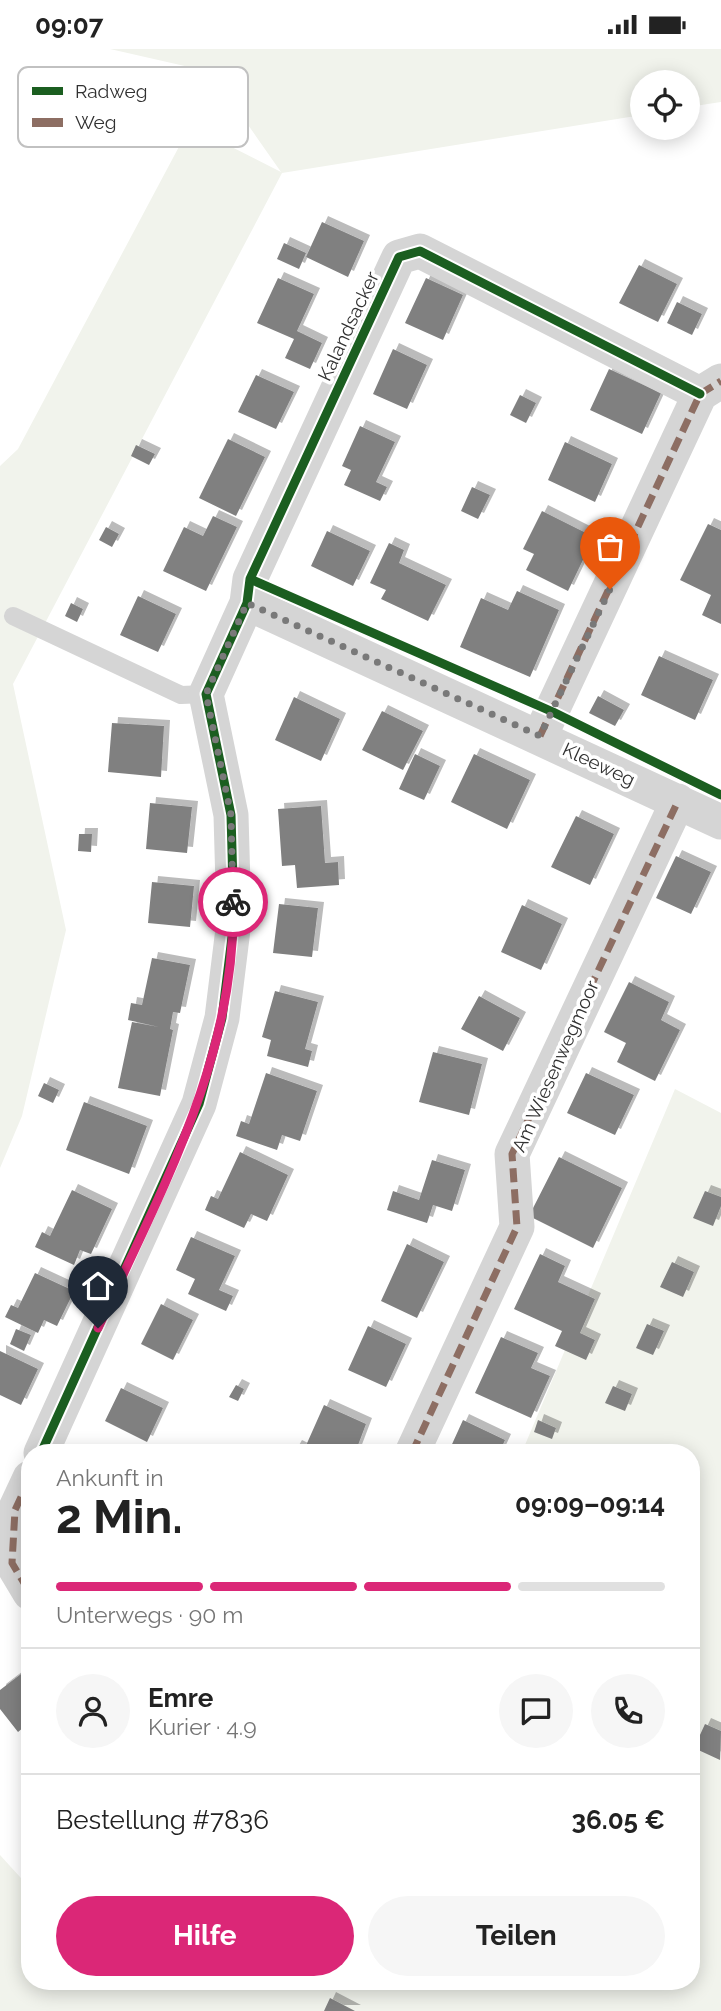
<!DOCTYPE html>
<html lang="de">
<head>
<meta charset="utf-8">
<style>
  :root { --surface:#fff; --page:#f6f6f6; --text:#222; --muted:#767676; --line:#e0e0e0; --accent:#db2777 }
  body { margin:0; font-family:Raleway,sans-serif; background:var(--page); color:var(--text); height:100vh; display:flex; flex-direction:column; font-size:26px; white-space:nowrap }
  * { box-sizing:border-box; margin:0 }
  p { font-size:23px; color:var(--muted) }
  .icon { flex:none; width:38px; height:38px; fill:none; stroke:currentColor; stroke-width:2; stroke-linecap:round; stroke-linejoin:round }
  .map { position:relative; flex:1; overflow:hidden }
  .panel { position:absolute; left:21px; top:1395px; width:679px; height:546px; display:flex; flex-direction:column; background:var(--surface); border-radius:28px; box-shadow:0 4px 18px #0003 }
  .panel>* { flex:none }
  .tools { position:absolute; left:630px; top:21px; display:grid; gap:14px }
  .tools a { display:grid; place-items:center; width:70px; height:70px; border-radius:50%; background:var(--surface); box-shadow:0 4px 18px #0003; font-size:35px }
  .pin { position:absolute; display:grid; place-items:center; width:60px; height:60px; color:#fff; margin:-72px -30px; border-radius:50% 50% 50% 0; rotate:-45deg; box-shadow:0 0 7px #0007 }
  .pin .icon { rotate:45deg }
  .courier { position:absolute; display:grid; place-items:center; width:70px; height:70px; margin:-35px; border:5px solid #db2777; border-radius:50%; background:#fff; color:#222; box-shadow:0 2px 9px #0007 }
  .summary em { font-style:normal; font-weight:700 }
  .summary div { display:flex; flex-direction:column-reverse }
  .summary { display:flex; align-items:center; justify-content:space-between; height:119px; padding:0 35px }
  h1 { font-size:46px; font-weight:700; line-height:52px }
  .bar { display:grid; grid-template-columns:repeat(4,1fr); gap:10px 7px; align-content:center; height:84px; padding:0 35px }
  .bar i { height:9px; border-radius:5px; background:var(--line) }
  .bar .active { background:var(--accent) }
  .bar p { grid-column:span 4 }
  .line { display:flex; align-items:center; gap:18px; padding:0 35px; border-top:2px solid var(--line) }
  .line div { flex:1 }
  .round { display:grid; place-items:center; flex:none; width:74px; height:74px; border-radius:37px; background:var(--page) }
  .cta { display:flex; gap:14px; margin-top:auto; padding:14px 35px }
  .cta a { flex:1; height:80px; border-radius:42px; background:var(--accent); color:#fff; font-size:28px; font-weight:700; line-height:80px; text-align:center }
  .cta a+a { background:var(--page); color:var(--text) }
  .status { display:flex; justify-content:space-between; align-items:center; height:49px; padding:0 35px; background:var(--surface); direction:ltr }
  .status svg { height:19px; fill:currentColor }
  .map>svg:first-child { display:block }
  .green { fill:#f1f3ec }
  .building { fill:#808080; filter:url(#shadow) }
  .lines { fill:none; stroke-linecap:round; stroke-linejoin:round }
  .lane { stroke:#d5d5d5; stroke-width:18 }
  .street { stroke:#d5d5d5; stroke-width:35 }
  .quiet { stroke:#8d6e63; stroke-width:7; stroke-dasharray:14 7; stroke-linecap:butt }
  .cycleway-casing { stroke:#fff; stroke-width:13 }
  .cycleway { stroke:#1b5e20; stroke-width:9 }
  .done { stroke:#797979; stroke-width:7; stroke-dasharray:0 12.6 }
  .route { stroke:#db2777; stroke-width:9 }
  .labels { text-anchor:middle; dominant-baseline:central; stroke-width:7; stroke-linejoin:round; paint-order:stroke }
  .street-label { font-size:19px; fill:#313131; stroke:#fff }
  .key { fill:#fff; stroke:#c1c1c1; stroke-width:2 }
  .key-label { font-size:19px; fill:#313131 }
</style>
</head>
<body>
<div class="status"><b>09:07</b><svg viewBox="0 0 49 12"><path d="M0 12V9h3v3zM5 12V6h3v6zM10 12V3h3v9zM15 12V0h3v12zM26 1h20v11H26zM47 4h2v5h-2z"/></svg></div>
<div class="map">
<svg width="721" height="1962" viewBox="0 0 721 1962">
  <defs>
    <filter id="shadow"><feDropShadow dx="6" dy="-6" stdDeviation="0" flood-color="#0004"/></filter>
  </defs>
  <rect width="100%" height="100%" fill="#fff"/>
  <path class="green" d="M110 0H721V53L688 58V33H642V66L282 124 13 635 66 881 22 1067 0 1119V417L18 400 190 77 281 123 211 23Z
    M675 1040 721 1064V1962H0V1806L30 1839V1932H114L121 1939 296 1937 298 1932H691V1404L522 1403Z"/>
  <path class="building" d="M322 173 364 192 348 228 306 208Z
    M284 194 306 204 299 220 277 210Z
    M639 216 677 235 658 273 619 254Z
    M278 229 314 245 297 282 322 294 310 320 285 309 294 290 257 274Z
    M426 229 463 246 443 291 405 274Z
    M677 253 702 265 692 286 667 274Z
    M393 300 427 316 407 360 373 345Z
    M609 320 661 344 642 385 590 361Z
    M256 326 294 343 276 380 238 363Z
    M520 346 536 354 526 374 510 366Z
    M360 377 395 393 376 433 387 438 380 452 344 436 351 421 342 417Z
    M228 390 265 408 236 467 199 449Z
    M565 393 612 415 595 453 548 431Z
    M136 396 155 405 149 416 131 407Z
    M472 438 490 446 478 470 461 462Z
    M542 462 594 488 568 542 526 521 534 505 523 500Z
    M213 467 237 478 206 542 163 522 184 478 203 487Z
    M708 475 721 481V575L702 566 711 546 680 531Z
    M106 478 119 485 112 498 99 491Z
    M327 482 370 502 353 537 311 517Z
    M389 494 404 501 399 514 446 536 428 572 381 550 386 541 370 534Z
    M517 542 559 561 530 628 460 598 481 549 508 561Z
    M138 547 176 565 158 603 120 586Z
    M71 554 83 560 77 573 65 567Z
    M659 607 713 631 695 671 641 646Z
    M598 647 624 661 615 677 589 664Z
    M294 648 340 670 321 712 275 691Z
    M382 662 423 682 403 721 362 701Z
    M112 674 164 677 161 728 108 723Z
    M415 705 440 717 424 751 399 740Z
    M474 705 530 731 507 780 451 753Z
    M150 754 192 758 187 804 146 800Z
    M321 757 325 814 338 813 339 836 297 839 295 816 282 817 278 760Z
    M576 767 614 785 590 836 551 818Z
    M79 785H92L91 803 78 802Z
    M676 807 711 823 691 865 656 849Z
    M152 833 194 837 190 878 148 874Z
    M279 855 318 859 312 908 273 904Z
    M522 856 562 875 541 921 501 903Z
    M152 909 190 916 180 964 173 963 170 980 173 981 160 1047 118 1039 132 973 159 978 128 971 131 954 142 956Z
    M629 933 669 953 661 971 680 981 655 1032 617 1013 626 994 604 983Z
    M275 942 318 953 305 1000 312 1002 308 1018 267 1007 271 991 262 988Z
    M479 947 520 969 503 1002 461 980Z
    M433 1003 482 1015 469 1066 419 1053Z
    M266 1024 317 1042 300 1092 282 1086 277 1101 236 1087 241 1072 249 1075Z
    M586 1024 634 1046 615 1086 567 1064Z
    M44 1034 59 1041 53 1054 38 1047Z
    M84 1053 147 1077 129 1125 66 1101Z
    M240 1103 288 1126 267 1172 251 1165 244 1179 205 1161 211 1147 218 1150Z
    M559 1108 622 1139 593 1199 529 1167Z
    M432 1111 465 1121 452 1162 433 1156 427 1174 387 1161 393 1142 419 1151Z
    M72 1141 112 1160 91 1205 80 1201 74 1216 35 1198 42 1183 50 1187Z
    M705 1142 721 1148V1157L713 1177 693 1169Z
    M191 1188 235 1207 219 1241 233 1247 226 1262 188 1245 195 1230 176 1221Z
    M407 1195 444 1213 417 1269 381 1252Z
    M540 1205 565 1217 558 1233 595 1250 580 1284 595 1291 586 1311 555 1297 562 1282 514 1260Z
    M672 1213 694 1223 683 1248 660 1238Z
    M35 1224 74 1242 57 1277 44 1271 38 1284 5 1268 11 1256 18 1259Z
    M161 1255 193 1271 173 1311 141 1295Z
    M647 1275 664 1282 653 1306 636 1299Z
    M368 1277 406 1295 386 1338 348 1321Z
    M16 1280 31 1286 24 1302 10 1295Z
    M501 1288 538 1304 531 1319 550 1327 531 1369 475 1344Z
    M0 1302 38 1320 21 1356 0 1346Z
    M236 1336 244 1340 238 1352 229 1348Z
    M613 1337 632 1345 625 1362 605 1354Z
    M121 1339 163 1359 147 1393 105 1372Z
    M324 1356 366 1375 355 1404H292L296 1397 304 1401Z
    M463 1371 505 1391 499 1404H448Z
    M538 1371 556 1379 552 1390 534 1383Z
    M29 1619 30 1673 18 1683 0 1660V1641Z
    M705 1675 721 1682 720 1711 694 1699Z
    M330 1949 355 1962H324Z"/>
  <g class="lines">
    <path class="lane" d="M13 567 181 646 206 645"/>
    <path class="street" d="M247 554 721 773
      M540 687 700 345 721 332
      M41 1404 199 1055 222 969 234 872 231 766 206 645 247 554 250 530 399 208 420 202 700 345
      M412 1404 517 1178 512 1105 678 752
      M30 1429 15 1461 12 1514 30 1544"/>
    <path class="quiet" d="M540 687 700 345 721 332
      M412 1404 517 1178 512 1105 678 752
      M30 1429 15 1461 12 1514 30 1544"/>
    <g class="cycleway-casing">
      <path id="cycleway" d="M250 530 553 663 721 746
        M41 1404 199 1055 222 969 234 872 231 766 206 645 247 554 250 530 399 208 420 202 700 345"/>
    </g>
    <use href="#cycleway" class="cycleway"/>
  </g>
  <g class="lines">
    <path class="done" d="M233 853 231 766 206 645 247 554 540 687 610 540"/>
    <path class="route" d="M98 1279C160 1144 237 1006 233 853"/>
  </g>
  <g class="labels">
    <g class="street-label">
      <text transform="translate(348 277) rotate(-65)">Kalandsacker</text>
      <text transform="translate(599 715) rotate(25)">Kleeweg</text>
      <text transform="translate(555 1017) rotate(-66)">Am Wiesenwegmoor</text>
    </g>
  </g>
  <rect x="18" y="18" width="230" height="80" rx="10" class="key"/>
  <rect x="32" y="38" width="31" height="8" fill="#1b5e20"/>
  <rect x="32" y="69" width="31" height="9" fill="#8d6e63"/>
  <g class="key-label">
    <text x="75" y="49">Radweg</text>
    <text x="75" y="80">Weg</text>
  </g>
</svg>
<div class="tools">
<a><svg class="icon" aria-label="locate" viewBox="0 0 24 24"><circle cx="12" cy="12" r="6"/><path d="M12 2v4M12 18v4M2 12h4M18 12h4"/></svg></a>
</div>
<div class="pin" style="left:610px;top:540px;background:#ea580c"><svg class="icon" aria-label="bag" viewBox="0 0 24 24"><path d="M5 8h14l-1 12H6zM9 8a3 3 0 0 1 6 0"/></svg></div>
<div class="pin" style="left:98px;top:1279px;background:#1f2937"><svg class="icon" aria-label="home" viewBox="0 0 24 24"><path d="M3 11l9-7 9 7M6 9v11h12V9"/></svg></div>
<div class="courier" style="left:233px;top:853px"><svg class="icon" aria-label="bike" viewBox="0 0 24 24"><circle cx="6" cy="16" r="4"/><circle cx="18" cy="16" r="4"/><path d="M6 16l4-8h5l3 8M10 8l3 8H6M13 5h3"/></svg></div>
<section class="panel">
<div class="summary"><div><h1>2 Min.</h1><p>Ankunft in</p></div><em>09:09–09:14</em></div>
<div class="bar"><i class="active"></i><i class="active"></i><i class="active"></i><i></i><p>Unterwegs · 90 m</p></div>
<div class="line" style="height:126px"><a class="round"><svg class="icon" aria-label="person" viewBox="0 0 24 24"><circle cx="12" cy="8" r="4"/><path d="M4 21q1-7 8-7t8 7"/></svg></a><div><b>Emre</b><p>Kurier · 4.9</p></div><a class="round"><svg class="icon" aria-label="chat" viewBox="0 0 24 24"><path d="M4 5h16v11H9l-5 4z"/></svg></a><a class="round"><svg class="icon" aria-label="phone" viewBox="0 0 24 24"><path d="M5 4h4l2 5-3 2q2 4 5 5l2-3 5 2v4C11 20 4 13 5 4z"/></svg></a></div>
<div class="line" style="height:91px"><div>Bestellung #7836</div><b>36.05 €</b></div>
<div class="cta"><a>Hilfe</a><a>Teilen</a></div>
</section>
</div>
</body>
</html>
